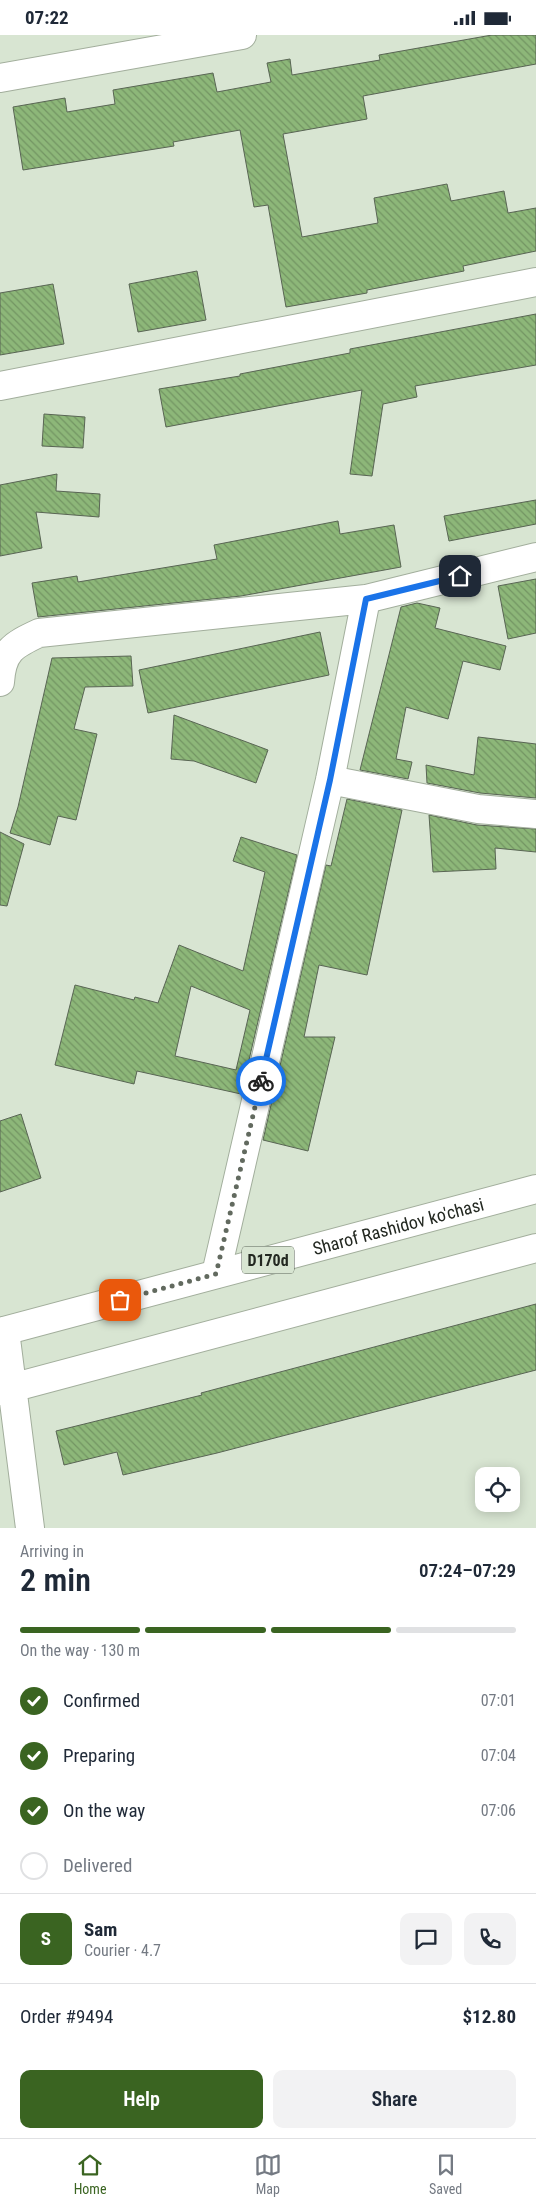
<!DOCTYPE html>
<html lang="en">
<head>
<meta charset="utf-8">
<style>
  :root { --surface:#fff; --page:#f2f2f3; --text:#1f2937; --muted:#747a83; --line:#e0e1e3; --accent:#3a6421 }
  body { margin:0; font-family:"Roboto Condensed",sans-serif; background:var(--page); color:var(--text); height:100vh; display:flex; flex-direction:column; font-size:19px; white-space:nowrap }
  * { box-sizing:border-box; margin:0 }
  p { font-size:16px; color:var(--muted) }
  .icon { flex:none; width:28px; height:28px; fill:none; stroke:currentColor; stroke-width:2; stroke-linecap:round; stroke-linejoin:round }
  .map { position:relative; height:1493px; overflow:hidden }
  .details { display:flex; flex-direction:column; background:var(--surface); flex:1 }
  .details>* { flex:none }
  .tools { position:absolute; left:475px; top:1432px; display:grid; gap:10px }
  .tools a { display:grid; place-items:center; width:45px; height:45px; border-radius:10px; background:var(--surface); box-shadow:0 2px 12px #0003; font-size:25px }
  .pin { position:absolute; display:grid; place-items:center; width:42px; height:42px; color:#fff; margin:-21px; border-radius:10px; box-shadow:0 2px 8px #0006 }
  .courier { position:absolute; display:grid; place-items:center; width:50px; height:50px; margin:-25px; border:4px solid #1a73e8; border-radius:50%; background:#fff; color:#222; box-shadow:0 1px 6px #0007 }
  .headline em { font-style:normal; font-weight:600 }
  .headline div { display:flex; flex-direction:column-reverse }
  .headline { display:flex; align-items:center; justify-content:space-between; height:85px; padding:0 20px }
  h1 { font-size:32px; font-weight:600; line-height:38px }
  .bar { display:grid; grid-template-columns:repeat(4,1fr); gap:8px 5px; align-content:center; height:60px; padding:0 20px }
  .bar i { height:6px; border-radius:4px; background:var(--line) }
  .bar .on { background:var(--accent) }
  .bar p { grid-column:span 4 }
  .line { display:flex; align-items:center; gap:12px; padding:0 20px; border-top:1px solid var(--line) }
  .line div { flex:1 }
  .round { display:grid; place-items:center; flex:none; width:52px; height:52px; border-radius:10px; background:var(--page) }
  ol { padding:0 20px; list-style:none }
  li { display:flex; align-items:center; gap:15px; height:55px }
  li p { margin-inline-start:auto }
  li .icon { padding:5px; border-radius:50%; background:var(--accent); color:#fff; stroke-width:4 }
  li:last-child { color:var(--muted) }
  li i { width:28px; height:28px; border:2px solid var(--line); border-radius:50% }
  .button { display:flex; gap:10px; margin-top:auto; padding:10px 20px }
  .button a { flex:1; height:58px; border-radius:10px; background:var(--accent); color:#fff; font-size:20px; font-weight:600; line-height:58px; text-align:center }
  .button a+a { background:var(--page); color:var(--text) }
  .status { display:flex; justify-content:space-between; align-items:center; height:35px; padding:0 25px; background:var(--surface); direction:ltr }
  .status svg { height:14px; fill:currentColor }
  .tabs { display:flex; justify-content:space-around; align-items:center; height:70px; border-top:1px solid var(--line); background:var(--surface); font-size:14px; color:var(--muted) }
  .tabs a { display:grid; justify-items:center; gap:2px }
  .tabs .on { color:var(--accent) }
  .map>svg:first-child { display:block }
  .building { fill:url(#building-back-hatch); stroke:#596554; fill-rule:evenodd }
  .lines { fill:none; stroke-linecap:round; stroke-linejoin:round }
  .minor-casing { stroke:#a2ae9c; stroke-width:30 }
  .major-casing { stroke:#a2ae9c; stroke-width:30 }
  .minor { stroke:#fff; stroke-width:28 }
  .major { stroke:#fff; stroke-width:28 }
  .done { stroke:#626a5f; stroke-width:5; stroke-dasharray:0 9 }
  .route { stroke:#1a73e8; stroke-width:6 }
  .labels { text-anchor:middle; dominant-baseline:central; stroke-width:4.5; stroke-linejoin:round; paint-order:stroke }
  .shield { fill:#d8e5d2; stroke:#596156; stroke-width:1 }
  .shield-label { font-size:16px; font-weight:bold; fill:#232821 }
  .street-label { font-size:18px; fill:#232821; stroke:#d8e5d2 }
</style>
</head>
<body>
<div class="status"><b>07:22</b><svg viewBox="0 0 49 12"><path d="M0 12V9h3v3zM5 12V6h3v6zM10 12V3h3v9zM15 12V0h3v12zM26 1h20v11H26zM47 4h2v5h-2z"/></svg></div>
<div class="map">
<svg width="536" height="1493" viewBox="0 0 536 1493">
  <defs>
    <pattern id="building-back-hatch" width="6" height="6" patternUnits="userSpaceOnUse" patternTransform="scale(1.25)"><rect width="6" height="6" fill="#8db779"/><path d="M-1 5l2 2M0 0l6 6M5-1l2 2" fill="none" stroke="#739563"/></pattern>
  </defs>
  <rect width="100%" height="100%" fill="#d8e5d2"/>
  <path class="building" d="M492 0H536V29L363 61 367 84 283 99 302 202 378 188 374 163 447 149 451 166 504 156 508 178 536 173V216L463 231 464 236 367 255V258L286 272 268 170 254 172 240 95 173 107 174 111 23 135 13 72 65 63 67 77 115 69 113 55 213 38 217 57 271 47 267 28 290 24 292 40 380 25 379 20Z
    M197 236 206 285 138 297 129 249Z
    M53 249 64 309 0 320V258Z
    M536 279V330L415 351 417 362 383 369 372 441 350 439 362 355 166 392 159 354 240 341V339L350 318V314Z
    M44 379 85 382 83 413 42 411Z
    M57 439 56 456 100 459 99 482 36 477 42 513 0 521V450Z
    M536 465V489L449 506 444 481Z
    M338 486 340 499 394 490 401 532 241 561 38 582 32 548 77 541 78 547 217 524 214 510Z
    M536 544V598L508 604 498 551Z
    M417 568 440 573 435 593 506 611 500 635 463 626 448 684 406 672 396 724 412 727 408 744 360 735 401 572Z
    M320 597 329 640 148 678 139 635Z
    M131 621 133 651 85 652 74 694 97 699 76 785 58 781 50 810 10 798 18 772 52 623Z
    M174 680 268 715 256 748 194 726 171 724Z
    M478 702 536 709V763L480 758 427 748 426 730 474 740Z
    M347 764 402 775 367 940 319 930 304 1002H335L308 1116 263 1105 326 830 331 831Z
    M429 780 477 790 536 794V817L495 813 496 834 433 837Z
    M0 797 24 809 7 871 0 870Z
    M241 802 297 820 241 1059 137 1036 134 1049 55 1030 75 950 134 965 135 962 158 968 179 910 243 936 265 837 233 826ZM191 951 250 975 236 1035 175 1021Z
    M21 1079 41 1143 0 1157V1086Z
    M536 1269V1335L217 1418 123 1440 117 1417 64 1430 56 1396 202 1360 201 1358Z"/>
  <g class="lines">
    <g class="minor-casing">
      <path id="minor" d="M0 43 242 0
        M0 351 536 247
        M0 647C2 616 13 610 39 598L366 564 536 522
        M330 745 478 774 536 779
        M216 1239 330 745 366 564
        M5 1296 30 1493
        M0 1356 536 1213"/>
    </g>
    <g class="major-casing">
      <g id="major">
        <path id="s1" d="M0 1297 536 1154"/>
      </g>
    </g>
    <use href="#minor" class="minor"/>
    <use href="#major" class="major"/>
  </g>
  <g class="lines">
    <path class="done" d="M120 1265 216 1239 261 1046"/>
    <path class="route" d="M261 1046 330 745 366 564 460 541"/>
  </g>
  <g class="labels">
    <rect class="shield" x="242" y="1211.5" width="52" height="27" rx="4"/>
    <g class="shield-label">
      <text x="268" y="1225">D170d</text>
    </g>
    <g class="street-label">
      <text stroke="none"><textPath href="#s1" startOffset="412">Sharof Rashidov ko'chasi</textPath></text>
    </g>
  </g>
</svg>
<div class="tools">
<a><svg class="icon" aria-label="locate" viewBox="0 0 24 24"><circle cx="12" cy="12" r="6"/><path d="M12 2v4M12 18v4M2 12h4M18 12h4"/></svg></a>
</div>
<div class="pin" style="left:120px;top:1265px;background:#ea580c"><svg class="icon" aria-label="bag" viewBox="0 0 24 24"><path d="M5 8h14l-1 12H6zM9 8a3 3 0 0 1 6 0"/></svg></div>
<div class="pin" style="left:460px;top:541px;background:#1f2937"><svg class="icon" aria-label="home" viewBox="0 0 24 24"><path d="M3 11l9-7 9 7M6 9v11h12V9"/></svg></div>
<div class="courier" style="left:261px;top:1046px"><svg class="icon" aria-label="bike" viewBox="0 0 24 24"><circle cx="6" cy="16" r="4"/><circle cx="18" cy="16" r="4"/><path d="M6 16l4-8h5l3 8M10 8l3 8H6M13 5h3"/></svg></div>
</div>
<section class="details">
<div class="headline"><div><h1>2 min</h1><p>Arriving in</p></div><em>07:24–07:29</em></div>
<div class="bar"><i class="on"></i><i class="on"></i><i class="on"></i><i></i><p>On the way · 130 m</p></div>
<ol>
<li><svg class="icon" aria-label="check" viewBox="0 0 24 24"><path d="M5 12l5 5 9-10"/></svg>Confirmed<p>07:01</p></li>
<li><svg class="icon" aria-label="check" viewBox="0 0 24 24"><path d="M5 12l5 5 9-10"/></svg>Preparing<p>07:04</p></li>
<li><svg class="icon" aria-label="check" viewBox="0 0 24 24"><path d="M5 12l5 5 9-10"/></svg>On the way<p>07:06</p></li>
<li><i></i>Delivered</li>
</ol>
<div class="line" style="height:90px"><b class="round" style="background:var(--accent);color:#fff">S</b><div><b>Sam</b><p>Courier · 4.7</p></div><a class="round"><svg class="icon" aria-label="chat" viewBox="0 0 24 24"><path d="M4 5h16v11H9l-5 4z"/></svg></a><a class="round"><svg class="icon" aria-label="phone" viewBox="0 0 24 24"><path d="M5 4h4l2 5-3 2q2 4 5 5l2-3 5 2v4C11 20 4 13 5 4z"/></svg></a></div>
<div class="line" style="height:65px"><div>Order #9494</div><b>$12.80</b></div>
<div class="button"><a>Help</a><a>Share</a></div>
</section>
<nav class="tabs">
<a class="on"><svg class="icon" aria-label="home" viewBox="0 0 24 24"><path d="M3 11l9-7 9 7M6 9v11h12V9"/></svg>Home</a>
<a><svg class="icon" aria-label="map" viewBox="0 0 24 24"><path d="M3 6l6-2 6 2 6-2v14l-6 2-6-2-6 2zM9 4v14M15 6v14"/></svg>Map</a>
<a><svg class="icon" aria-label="saved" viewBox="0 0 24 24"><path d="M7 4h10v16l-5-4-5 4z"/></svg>Saved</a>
</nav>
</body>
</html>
